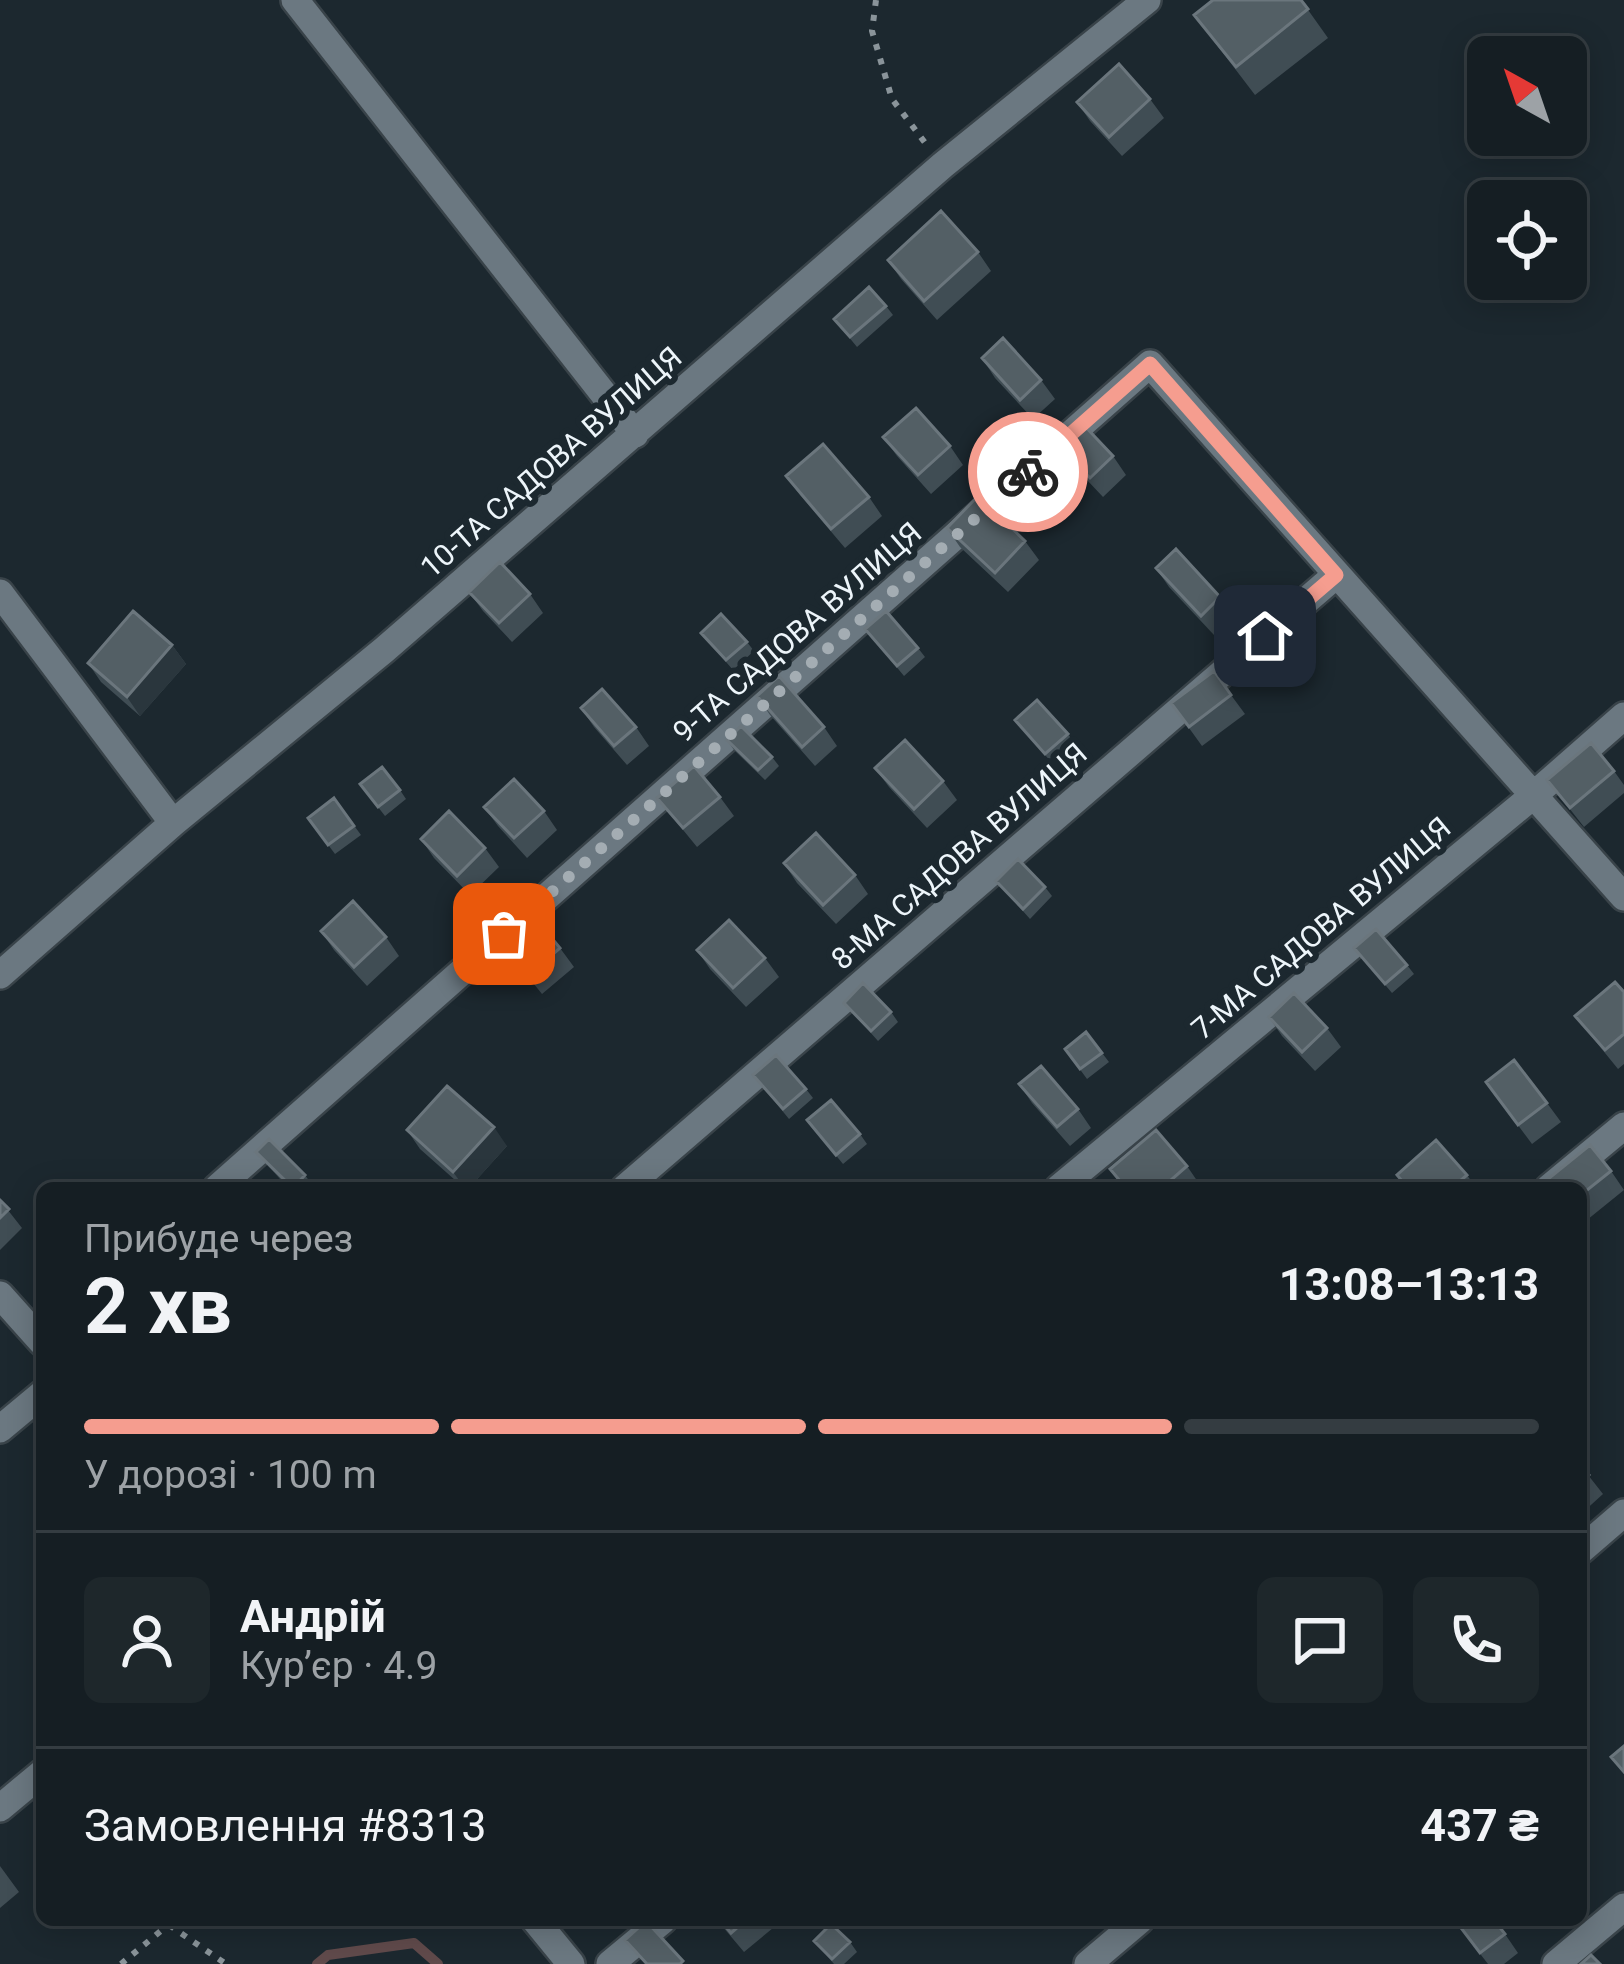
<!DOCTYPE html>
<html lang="uk">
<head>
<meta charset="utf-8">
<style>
  :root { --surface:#151e23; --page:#1e272b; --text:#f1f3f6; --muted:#9da2a6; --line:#343c41; --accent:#f59d8f }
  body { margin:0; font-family:Roboto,sans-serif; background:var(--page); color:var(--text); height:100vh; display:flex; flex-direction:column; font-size:45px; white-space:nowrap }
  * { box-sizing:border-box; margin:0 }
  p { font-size:39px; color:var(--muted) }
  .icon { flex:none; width:66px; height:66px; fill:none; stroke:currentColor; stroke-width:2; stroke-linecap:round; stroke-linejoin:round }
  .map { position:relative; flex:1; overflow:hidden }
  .sheet { position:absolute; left:36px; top:1182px; width:1551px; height:744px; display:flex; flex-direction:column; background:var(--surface); border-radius:18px; box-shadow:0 6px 30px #0003,0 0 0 3px var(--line) }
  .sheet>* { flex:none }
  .needle { width:78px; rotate:320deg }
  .buttons { position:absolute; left:1467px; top:36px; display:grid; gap:24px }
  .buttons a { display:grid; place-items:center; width:120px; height:120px; border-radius:18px; background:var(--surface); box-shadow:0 6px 30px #0003,0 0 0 3px var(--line); font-size:60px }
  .pin { position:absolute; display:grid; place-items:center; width:102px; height:102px; color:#fff; margin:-51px; border-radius:24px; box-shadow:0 6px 18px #0006 }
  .courier { position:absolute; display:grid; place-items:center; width:120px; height:120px; margin:-60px; border:9px solid #f59d8f; border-radius:50%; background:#fff; color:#222; box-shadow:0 3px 15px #0007 }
  .summary em { font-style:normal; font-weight:700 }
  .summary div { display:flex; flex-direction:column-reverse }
  .summary { display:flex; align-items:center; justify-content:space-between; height:204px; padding:0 48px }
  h1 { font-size:78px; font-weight:700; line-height:90px }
  .bar { display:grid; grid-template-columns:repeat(4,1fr); gap:18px 12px; align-content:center; height:144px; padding:0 48px }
  .bar i { height:15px; border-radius:9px; background:var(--line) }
  .bar .current { background:var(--accent) }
  .bar p { grid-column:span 4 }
  .line { display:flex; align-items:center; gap:30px; padding:0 48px; border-top:3px solid var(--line) }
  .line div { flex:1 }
  .round { display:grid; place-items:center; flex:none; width:126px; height:126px; border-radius:18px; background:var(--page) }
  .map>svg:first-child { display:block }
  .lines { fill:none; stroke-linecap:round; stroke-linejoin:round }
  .stream { stroke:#604a4b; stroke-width:10 }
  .minor-casing { stroke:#394349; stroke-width:32 }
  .path { stroke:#8a949a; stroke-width:6; stroke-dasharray:6 9; stroke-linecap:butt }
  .minor { stroke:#6b7881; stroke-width:27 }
  .wall { fill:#404d54 }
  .shaded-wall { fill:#2a363d }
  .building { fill:#535f65; stroke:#6b767d; stroke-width:3 }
  .done { stroke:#a4adb3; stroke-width:12; stroke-dasharray:0 21.6 }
  .route { stroke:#f59d8f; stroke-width:15 }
  .labels { text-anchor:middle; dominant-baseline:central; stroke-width:12; stroke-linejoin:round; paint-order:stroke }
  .street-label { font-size:30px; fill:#edf5fa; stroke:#1c282f }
</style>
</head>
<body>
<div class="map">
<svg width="1624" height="1964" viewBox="0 0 1624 1964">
  <rect width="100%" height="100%" fill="#1c282f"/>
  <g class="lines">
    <path class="stream" d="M317 1964 328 1955 414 1943 438 1964"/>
    <g class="minor-casing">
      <path id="minor" d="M295 0 635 434
        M0 593 173 823
        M0 975 173 823 384 650 943 165 1147 0
        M217 1188 1150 364 1624 897
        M625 1188 1336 575
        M1059 1188 1535 794 1624 716
        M1549 1188 1624 1126
        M0 1295 42 1342
        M0 1429 42 1394
        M1581 1550 1624 1513
        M0 1808 42 1773
        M535 1920 571 1964
        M610 1964 663 1920
        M1088 1964 1140 1920
        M1556 1964 1624 1907"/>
    </g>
    <path class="path" d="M876 0 872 31 892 99 926 144
      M169 1925 226 1964
      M121 1964 174 1920"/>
    <use href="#minor" class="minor"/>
  </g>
  <path class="wall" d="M1301 0 1328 38 1255 95 1194 15Z
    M1150 99 1164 118 1122 156 1090 121 1077 102Z
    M978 252 991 271 937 320 901 279 888 260Z
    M886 306 893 315 857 347 834 319Z
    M982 358 1041 380 1055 399 1033 419 995 378Z
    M883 437 950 446 963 465 931 494 897 456Z
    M1055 442 1113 456 1126 475 1103 497 1069 461Z
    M786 476 869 497 882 516 845 548 800 495Z
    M947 528 1025 541 1039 560 1008 592 960 547Z
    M1156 568 1220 597 1233 616 1214 635 1169 587Z
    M469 592 530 594 543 613 512 642 483 611Z
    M865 629 918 648 925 657 904 676Z
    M701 633 747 642 754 651 733 670Z
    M172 645 186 664 140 716 101 682 88 663Z
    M1231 695 1245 714 1202 746 1171 703Z
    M757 696 824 727 837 746 815 766 770 715Z
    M581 708 636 727 649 746 627 765 594 727Z
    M1015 720 1068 734 1075 744 1052 763Z
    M727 740 772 757 779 766 765 780 734 750Z
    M875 768 943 781 957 800 927 828 889 787Z
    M1614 771 1624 785V793L1584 827 1547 780Z
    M360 784 400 790 406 799 385 816Z
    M720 797 734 816 697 847 657 798Z
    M334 798 361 835 335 854 308 818Z
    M484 807 544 811 557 830 527 858 498 826Z
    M421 839 485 848 499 867 470 895 434 858Z
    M784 863 855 875 868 894 836 924 797 883Z
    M996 881 1045 887 1052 896 1030 919Z
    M321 931 386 937 399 956 367 986 334 950Z
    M495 936 560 948 574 967 542 994Z
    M1354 948 1407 965 1414 974 1392 993Z
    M697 950 765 958 779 977 746 1007 710 969Z
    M1624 992V1064L1618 1069 1575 1016Z
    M844 1003 891 1012 898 1022 878 1041Z
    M1269 1017 1327 1028 1341 1047 1315 1071 1282 1036Z
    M1086 1032 1109 1062 1087 1079 1065 1049Z
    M753 1075 806 1089 813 1098 789 1119Z
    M1486 1082 1547 1103 1561 1122 1532 1144Z
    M1019 1084 1078 1109 1091 1128 1070 1146 1032 1103Z
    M807 1120 860 1134 867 1144 843 1164Z
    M407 1130 507 1146 469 1188H464L420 1149Z
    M256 1152 305 1175 312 1185 309 1188H288Z
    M1187 1166 1200 1185 1197 1188H1123L1110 1169Z
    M1611 1171 1624 1190 1582 1224 1581 1188Z
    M1397 1175H1467L1476 1188H1406Z
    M0 1200 22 1228 0 1250Z
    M1581 1466 1603 1494 1581 1514Z
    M0 1866 19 1892 0 1908Z
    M717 1920H768L773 1928 744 1952Z
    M1454 1920 1505 1934 1518 1953 1504 1964H1488Z
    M814 1941 850 1942 857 1952 844 1964H834Z"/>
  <path class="shaded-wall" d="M172 645 186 664 140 716 127 697Z
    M494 1127 507 1146 469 1188H465L453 1172Z"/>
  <path class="building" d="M1213 0H1301L1308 9 1236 67 1194 15Z
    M1119 64 1150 99 1109 137 1077 102Z
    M941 211 978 252 924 301 888 260Z
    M869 287 886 306 850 337 834 319Z
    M1003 338 1041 380 1020 400 982 358Z
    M916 408 950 446 918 475 883 437Z
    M1079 420 1113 456 1090 478 1055 442Z
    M823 444 869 497 831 529 786 476Z
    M978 496 1025 541 995 573 947 528Z
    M1176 549 1220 597 1201 616 1156 568Z
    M500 562 530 594 499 623 469 592Z
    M133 611 172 645 127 697 88 663Z
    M886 611 918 648 897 666 865 629Z
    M721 614 747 642 726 660 701 633Z
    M1214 671 1231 695 1189 727 1171 703Z
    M779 676 824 727 802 747 757 696Z
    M602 689 636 727 614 746 581 708Z
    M1037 700 1068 734 1045 754 1015 720Z
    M741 726 772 757 758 770 727 740Z
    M905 740 943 781 914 809 875 768Z
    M1591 743 1614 771 1570 808 1547 780Z
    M694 766 720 797 683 828 657 798Z
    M382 767 400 790 378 807 360 784Z
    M514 779 544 811 514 838 484 807Z
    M334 798 354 826 328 845 308 818Z
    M449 811 485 848 457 876 421 839Z
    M816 833 855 875 823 905 784 863Z
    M1018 859 1045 887 1023 909 996 881Z
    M353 901 386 937 354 967 321 931Z
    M527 908 560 948 529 975 495 936Z
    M729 920 765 958 733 988 697 950Z
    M1376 929 1407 965 1385 984 1354 948Z
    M1615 982 1624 992V1034L1605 1050 1575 1016Z
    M863 983 891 1012 871 1031 844 1003Z
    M1294 993 1327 1028 1302 1052 1269 1017Z
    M1086 1032 1102 1053 1080 1069 1065 1049Z
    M776 1055 806 1089 783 1109 753 1075Z
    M1514 1060 1547 1103 1518 1125 1486 1082Z
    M1041 1066 1078 1109 1057 1127 1019 1084Z
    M447 1086 494 1127 453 1172 407 1130Z
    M831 1100 860 1134 836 1155 807 1120Z
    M1156 1130 1187 1166 1162 1188H1126L1110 1169Z
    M269 1139 305 1175 293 1188 256 1152Z
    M1436 1140 1467 1175 1452 1188H1408L1397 1175Z
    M1590 1145 1611 1171 1581 1195V1188H1556L1548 1179Z
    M0 1200 9 1209 0 1218Z
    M1581 1466 1589 1475 1581 1483Z
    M1624 1746V1772L1611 1757Z
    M720 1920H746L731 1933Z
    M1455 1920H1494L1505 1934 1480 1953Z
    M646 1921 683 1961 680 1964H647L625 1940Z
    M831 1924 850 1942 832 1959 814 1941Z
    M1591 1955 1600 1964H1581Z"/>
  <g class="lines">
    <path class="done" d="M504 934 1028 472"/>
    <path class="route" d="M1028 472 1150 364 1336 575 1265 636"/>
  </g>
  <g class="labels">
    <g class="street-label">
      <text transform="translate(551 462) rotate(-41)">10-ТА САДОВА ВУЛИЦЯ</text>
      <text transform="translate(797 632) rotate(-41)">9-ТА САДОВА ВУЛИЦЯ</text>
      <text transform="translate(959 856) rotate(-41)">8-МА САДОВА ВУЛИЦЯ</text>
      <text transform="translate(1321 928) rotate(-40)">7-МА САДОВА ВУЛИЦЯ</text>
    </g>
  </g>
</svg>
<div class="buttons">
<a><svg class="needle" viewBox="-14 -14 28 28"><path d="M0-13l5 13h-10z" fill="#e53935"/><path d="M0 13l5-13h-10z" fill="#9da2a6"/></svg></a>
<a><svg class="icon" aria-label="locate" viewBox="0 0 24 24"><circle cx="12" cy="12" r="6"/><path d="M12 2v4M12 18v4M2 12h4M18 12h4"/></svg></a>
</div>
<div class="pin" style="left:504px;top:934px;background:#ea580c"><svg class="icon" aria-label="bag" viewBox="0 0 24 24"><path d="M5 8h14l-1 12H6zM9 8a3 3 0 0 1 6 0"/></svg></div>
<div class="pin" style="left:1265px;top:636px;background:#1f2937"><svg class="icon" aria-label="home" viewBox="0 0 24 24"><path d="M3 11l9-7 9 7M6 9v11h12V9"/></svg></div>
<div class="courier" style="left:1028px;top:472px"><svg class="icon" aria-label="bike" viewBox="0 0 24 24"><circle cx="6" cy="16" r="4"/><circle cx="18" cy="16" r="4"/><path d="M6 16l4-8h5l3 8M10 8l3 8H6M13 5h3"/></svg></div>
<section class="sheet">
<div class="summary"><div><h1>2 хв</h1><p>Прибуде через</p></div><em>13:08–13:13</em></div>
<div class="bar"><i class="current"></i><i class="current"></i><i class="current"></i><i></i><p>У дорозі · 100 m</p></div>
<div class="line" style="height:216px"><a class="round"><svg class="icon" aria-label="person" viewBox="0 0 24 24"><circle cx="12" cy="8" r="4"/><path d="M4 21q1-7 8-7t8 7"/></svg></a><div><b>Андрій</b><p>Кур’єр · 4.9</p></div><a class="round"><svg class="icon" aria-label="chat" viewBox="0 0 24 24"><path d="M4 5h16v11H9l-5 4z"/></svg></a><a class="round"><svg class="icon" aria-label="phone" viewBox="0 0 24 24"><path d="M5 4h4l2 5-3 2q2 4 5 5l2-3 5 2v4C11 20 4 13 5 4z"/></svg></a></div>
<div class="line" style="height:156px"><div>Замовлення #8313</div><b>437 ₴</b></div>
</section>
</div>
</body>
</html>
